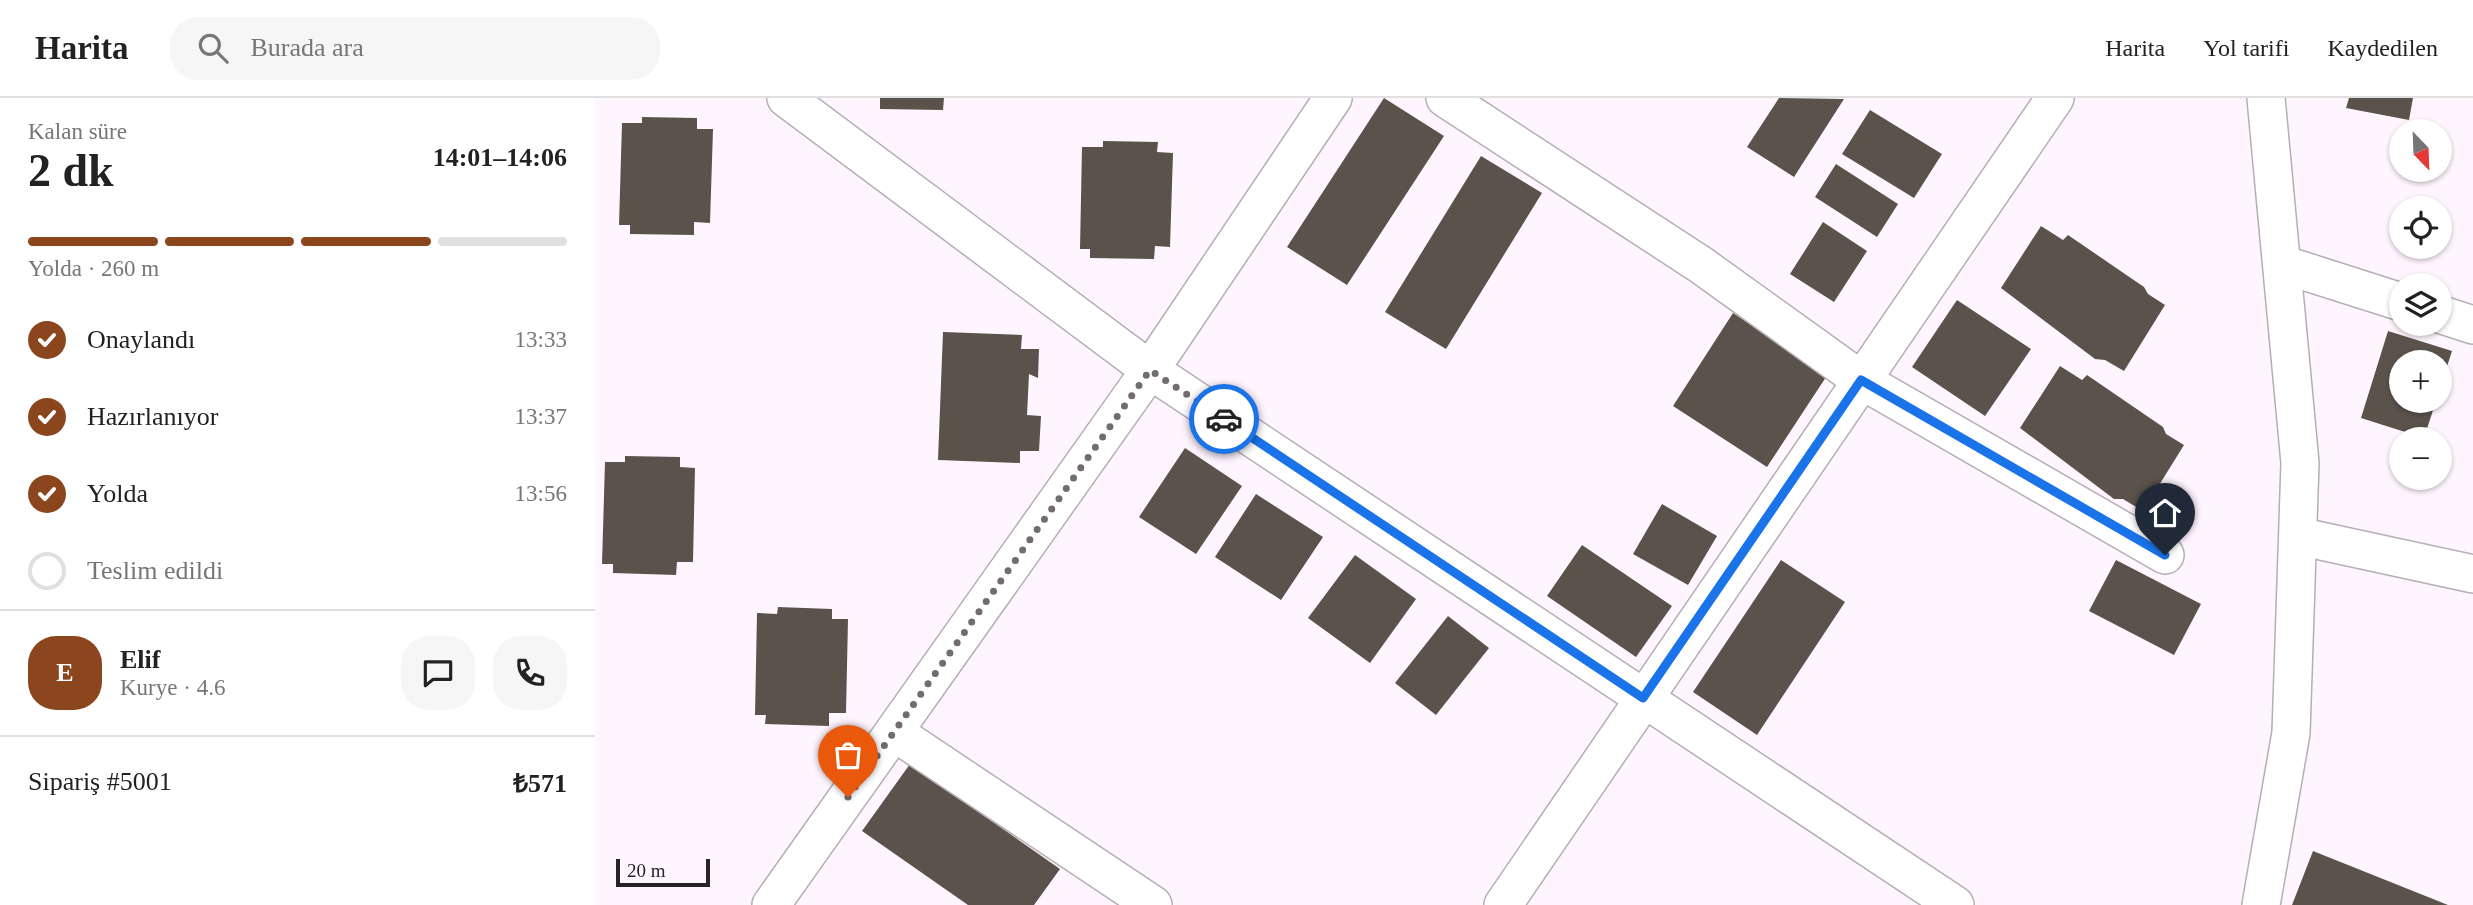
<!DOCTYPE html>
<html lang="tr">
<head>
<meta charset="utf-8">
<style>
  :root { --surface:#fff; --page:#f6f6f6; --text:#222; --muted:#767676; --line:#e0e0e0; --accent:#8b461d }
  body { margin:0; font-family:Georgia,serif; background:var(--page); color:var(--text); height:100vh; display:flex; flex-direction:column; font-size:26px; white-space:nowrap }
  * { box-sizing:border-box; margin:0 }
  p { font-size:23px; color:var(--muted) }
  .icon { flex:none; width:38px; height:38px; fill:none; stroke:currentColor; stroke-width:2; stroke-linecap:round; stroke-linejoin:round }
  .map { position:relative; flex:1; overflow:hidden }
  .drawer { display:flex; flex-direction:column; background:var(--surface); width:595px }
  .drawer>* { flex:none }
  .needle { width:46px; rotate:157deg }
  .buttons { position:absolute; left:1794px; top:21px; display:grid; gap:14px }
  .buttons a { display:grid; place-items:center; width:63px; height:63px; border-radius:50%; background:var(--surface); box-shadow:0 2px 5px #0004; font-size:35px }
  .scale { position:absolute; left:21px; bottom:18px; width:94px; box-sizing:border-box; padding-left:7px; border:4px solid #262225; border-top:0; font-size:19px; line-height:24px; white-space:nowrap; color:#262225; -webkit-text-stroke:5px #fff5fe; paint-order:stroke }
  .pin { position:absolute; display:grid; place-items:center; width:60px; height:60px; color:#fff; margin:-72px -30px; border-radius:50% 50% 50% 0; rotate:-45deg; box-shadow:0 0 7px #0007 }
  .pin .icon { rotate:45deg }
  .courier { position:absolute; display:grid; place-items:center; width:70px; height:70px; margin:-35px; border:5px solid #1a73e8; border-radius:50%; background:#fff; color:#222; box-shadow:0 2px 9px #0007 }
  .headline em { font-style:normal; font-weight:700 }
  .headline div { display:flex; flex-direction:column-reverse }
  .headline { display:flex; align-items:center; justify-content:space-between; height:119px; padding:0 28px }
  h1 { font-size:46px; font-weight:700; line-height:52px }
  .bar { display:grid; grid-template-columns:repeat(4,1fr); gap:10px 7px; align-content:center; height:84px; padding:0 28px }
  .bar i { height:9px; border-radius:5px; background:var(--line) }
  .bar .current { background:var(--accent) }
  .bar p { grid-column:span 4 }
  .line { display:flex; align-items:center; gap:18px; padding:0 28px; border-top:2px solid var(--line) }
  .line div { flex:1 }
  .round { display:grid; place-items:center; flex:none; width:74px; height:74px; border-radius:28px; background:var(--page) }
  ol { padding:0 28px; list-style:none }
  li { display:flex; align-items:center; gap:21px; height:77px }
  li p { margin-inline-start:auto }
  li .icon { padding:7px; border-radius:50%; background:var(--accent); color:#fff; stroke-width:4 }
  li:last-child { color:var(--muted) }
  li i { width:38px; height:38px; border:4px solid var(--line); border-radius:50% }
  header { display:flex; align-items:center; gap:42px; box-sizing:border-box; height:98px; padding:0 35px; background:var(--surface); border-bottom:2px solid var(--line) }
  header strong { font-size:33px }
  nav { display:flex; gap:38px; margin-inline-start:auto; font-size:24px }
  .search { width:490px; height:63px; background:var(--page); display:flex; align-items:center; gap:18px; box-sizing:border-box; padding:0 24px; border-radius:28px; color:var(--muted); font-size:26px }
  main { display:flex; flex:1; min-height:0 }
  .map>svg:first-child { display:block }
  .building { fill:#5b524b }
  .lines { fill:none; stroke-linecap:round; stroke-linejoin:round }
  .minor-casing { stroke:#b7adb6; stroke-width:40 }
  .minor { stroke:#fff; stroke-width:37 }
  .done { stroke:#726c71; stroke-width:7; stroke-dasharray:0 12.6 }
  .route { stroke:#1a73e8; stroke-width:9 }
</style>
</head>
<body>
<header>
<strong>Harita</strong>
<div class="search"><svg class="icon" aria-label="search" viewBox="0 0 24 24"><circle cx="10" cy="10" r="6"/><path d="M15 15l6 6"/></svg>Burada ara</div>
<nav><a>Harita</a><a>Yol tarifi</a><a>Kaydedilen</a></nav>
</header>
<main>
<section class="drawer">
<div class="headline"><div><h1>2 dk</h1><p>Kalan süre</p></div><em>14:01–14:06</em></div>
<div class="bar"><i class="current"></i><i class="current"></i><i class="current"></i><i></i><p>Yolda · 260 m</p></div>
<ol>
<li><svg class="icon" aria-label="check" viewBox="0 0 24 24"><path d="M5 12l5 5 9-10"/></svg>Onaylandı<p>13:33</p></li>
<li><svg class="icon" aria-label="check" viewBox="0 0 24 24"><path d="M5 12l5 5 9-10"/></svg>Hazırlanıyor<p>13:37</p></li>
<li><svg class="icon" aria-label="check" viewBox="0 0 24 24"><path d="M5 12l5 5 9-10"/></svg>Yolda<p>13:56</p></li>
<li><i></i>Teslim edildi</li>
</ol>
<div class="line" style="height:126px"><b class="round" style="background:var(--accent);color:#fff">E</b><div><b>Elif</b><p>Kurye · 4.6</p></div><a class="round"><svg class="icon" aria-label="chat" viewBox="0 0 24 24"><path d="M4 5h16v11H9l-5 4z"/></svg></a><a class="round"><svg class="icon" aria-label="phone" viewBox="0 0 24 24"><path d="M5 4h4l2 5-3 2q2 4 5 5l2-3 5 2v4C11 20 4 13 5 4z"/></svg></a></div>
<div class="line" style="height:91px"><div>Sipariş #5001</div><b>₺571</b></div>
</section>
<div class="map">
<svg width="1878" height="807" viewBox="0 0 1878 807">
  <rect width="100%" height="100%" fill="#fff5fe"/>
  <path class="building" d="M285 0H349L348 12 285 11Z
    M789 0 849 38 752 187 692 149Z
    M1184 0 1249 1 1199 79 1152 49Z
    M1754 0H1818L1814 22 1751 10Z
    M1275 12 1347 56 1319 100 1247 56Z
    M47 19 102 20V31H118L115 125 99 124V137L35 136V127H24L27 25H47Z
    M508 43 563 44 562 54 578 55 575 149 560 148 559 161 495 160V151H485L487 49H508Z
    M886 58 947 95 851 251 790 214Z
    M1241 66 1303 106 1282 139 1220 99Z
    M1228 124 1272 153 1239 204 1195 176Z
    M1446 128 1468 142 1473 137 1549 189 1553 196 1570 207 1529 273 1510 262 1500 261 1406 190Z
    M1362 202 1436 251 1390 318 1317 269Z
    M1138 215 1233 276 1172 369 1078 308Z
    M1793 233 1857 253 1845 290 1844 264H1806V303H1841L1829 340 1766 320Z
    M348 234 427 237 426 251H444L443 280 434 276 432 317 446 318 444 353H425V365L343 362Z
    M1465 268 1487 282 1492 277 1568 329 1571 336 1589 347 1548 413 1528 401H1519L1425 330Z
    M590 350 647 388 601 456 544 419Z
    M30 358 85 359V369L100 370 98 464H82L81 477 18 475V466H7L10 364H30Z
    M661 396 728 439 686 502 620 459Z
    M1067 406 1122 438 1093 487 1038 456Z
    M987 447 1077 508 1041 559 952 498Z
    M760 457 821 501 775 565 713 520Z
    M1186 462 1250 504 1162 637 1098 594Z
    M1521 462 1606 506 1579 557 1494 513Z
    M183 509 237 511V521H253L251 615H234V628L170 626 171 617H160L162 515 182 516Z
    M853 518 894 550 841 617 800 585Z
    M315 666 465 771 439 807H373L267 733Z
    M1718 753 1853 807H1697Z"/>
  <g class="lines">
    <g class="minor-casing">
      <path id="minor" d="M191 0 555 272 1360 807
        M850 0 1106 167 1266 282 1570 457
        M1687 166 1806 204
        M1844 216 1878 227
        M1703 438 1878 476
        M299 634 558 807
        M176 807 555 272 738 0
        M908 807 1460 0
        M1666 807 1696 635 1705 365 1671 0"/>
    </g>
    <use href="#minor" class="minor"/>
  </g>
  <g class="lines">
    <path class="done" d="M253 699 555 272 629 321"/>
    <path class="route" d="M629 321 1048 600 1266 282 1570 457"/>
  </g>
</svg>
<div class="buttons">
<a><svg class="needle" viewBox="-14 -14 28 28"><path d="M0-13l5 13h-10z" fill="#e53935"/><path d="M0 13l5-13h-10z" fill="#767676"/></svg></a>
<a><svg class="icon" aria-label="locate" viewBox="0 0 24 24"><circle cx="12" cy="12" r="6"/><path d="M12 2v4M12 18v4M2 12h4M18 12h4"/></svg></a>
<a><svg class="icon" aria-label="layers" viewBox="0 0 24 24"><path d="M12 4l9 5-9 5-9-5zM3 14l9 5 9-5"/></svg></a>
<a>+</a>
<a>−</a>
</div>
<div class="scale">20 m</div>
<div class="pin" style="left:253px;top:699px;background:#ea580c"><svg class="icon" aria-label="bag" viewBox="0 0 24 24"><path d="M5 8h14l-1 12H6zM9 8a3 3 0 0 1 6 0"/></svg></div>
<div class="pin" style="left:1570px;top:457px;background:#1f2937"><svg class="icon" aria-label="home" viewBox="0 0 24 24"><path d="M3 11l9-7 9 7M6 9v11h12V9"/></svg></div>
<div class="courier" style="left:629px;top:321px"><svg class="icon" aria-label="car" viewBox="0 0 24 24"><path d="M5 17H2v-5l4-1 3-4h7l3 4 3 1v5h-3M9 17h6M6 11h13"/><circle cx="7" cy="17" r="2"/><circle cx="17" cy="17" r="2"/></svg></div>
</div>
</main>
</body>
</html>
